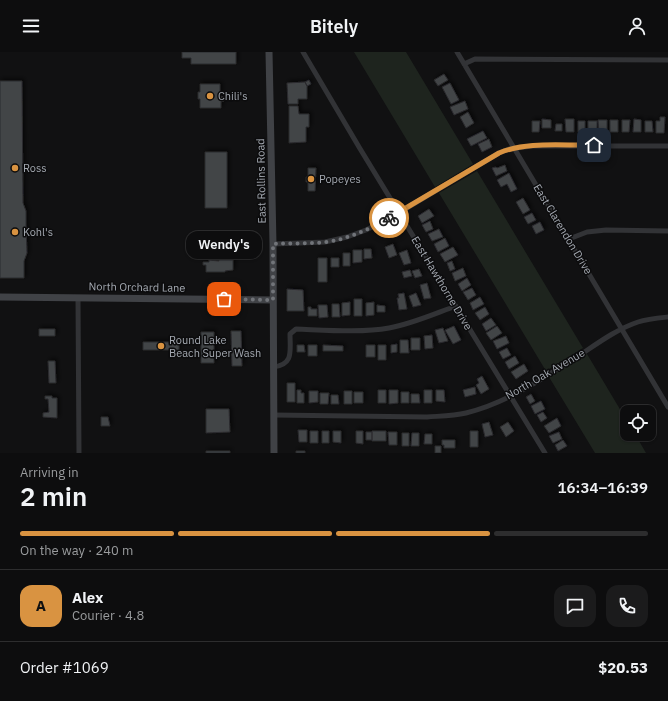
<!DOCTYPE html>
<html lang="en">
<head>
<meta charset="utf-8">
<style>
  :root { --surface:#0d0d0e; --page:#1b1b1c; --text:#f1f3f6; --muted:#9a9c9e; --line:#2d2d2e; --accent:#d99341 }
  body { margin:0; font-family:"IBM Plex Sans",sans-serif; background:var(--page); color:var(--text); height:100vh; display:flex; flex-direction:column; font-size:15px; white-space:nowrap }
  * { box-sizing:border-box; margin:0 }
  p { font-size:13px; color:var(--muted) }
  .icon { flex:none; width:22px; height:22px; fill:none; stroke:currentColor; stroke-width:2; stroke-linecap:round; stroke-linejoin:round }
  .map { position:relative; height:401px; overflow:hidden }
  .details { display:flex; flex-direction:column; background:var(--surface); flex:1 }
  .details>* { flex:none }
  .controls { position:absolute; left:620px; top:353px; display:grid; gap:8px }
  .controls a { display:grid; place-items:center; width:36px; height:36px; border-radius:8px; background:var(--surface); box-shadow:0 1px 3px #0004,0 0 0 1px var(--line); font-size:20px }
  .pin { position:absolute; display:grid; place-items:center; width:34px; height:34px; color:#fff; margin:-17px; border-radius:8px; box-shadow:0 2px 6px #0006 }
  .courier { position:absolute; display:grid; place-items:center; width:40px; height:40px; margin:-20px; border:3px solid #d99341; border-radius:50%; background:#fff; color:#222; box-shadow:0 1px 5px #0007 }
  .bubble { position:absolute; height:28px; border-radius:12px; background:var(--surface); box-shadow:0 1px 3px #0004,0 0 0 1px var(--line); font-size:13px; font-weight:600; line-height:28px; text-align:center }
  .head em { font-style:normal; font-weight:600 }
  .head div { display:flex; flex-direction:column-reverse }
  .head { display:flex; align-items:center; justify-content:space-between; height:68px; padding:0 20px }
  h1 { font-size:26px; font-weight:600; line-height:30px }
  .bar { display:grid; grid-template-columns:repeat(4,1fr); gap:6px 4px; align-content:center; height:48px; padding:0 20px }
  .bar i { height:5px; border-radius:3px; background:var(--line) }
  .bar .active { background:var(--accent) }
  .bar p { grid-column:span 4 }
  .line { display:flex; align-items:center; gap:10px; padding:0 20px; border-top:1px solid var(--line) }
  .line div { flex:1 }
  .round { display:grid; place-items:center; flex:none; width:42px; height:42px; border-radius:12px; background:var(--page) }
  header { display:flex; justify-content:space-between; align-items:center; height:52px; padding:0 20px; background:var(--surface); font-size:18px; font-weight:600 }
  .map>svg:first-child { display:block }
  .green { fill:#1e241e }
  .building { fill:#434447; stroke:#2b2b2e; filter:url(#shadow) }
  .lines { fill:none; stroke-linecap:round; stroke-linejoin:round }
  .street { stroke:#323336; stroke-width:5 }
  .secondary { stroke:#404246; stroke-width:7 }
  .done { stroke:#717479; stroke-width:4; stroke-dasharray:0 7.2 }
  .route { stroke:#d99341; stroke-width:5 }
  .poi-dot { fill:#d99341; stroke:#0c0c0d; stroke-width:1.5 }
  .labels { text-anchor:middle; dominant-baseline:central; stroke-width:3; stroke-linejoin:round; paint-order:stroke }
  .poi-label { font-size:11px; fill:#a4a9b1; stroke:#0c0c0d; text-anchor:start }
  .street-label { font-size:11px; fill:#a4a9b1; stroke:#0c0c0d }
</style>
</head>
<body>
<header><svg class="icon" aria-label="menu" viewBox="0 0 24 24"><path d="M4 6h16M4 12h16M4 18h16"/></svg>Bitely<svg class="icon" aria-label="person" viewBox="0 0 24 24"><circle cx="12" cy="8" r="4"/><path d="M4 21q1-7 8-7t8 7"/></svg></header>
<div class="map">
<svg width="668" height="401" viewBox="0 0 668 401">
  <defs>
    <filter id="shadow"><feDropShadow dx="2" dy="-2" stdDeviation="2" flood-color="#0009"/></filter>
  </defs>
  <rect width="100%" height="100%" fill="#111112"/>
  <path class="green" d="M354 0H406L473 112 435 135Z
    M477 119 583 296 546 319 439 141Z
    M587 302 627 369V382H635L646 401H595L549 325Z"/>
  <path class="building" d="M182 0H236V12H191V6H182Z
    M444 22 448 28 438 34 434 28Z
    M309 28 311 32 307 34 305 30Z
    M0 29H22L23 151 26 159V174L27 201 24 209V226H0Z
    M305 30 307 34V47H298V52H288L287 31Z
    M450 31 459 48 451 52 442 35Z
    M200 32H220V44L224 45V49L221 50V56H200V47H198V40H200Z
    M465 49 468 57 454 63 450 55Z
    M289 54H298L299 62H309V75H306V90L289 91Z
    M468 60 474 71 466 76 460 65Z
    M660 65H665L664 81H656V69H660Z
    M542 67 551 68V76H542Z
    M565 67H574V80H566Z
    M634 67 641 68V80H633Z
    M598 68H607V81H599Z
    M610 68H618V80H610Z
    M622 68H630L629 80H622Z
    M532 69H540L539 80H532Z
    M578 69H585V80H578Z
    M588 69H597V80H588Z
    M645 69H652L653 80H645Z
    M556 72H562V79H555Z
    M483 79 487 86 471 94 467 87Z
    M489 87 492 95 482 100 478 92Z
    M205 100H227V156H205Z
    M505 113 507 119 496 124 492 116 496 115 497 116Z
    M308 116H316L315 139H308V130H306V125H308Z
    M509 121 517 137 511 140 507 132 501 135 497 128Z
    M523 146 530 158 523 162 516 150Z
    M429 157 434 164 422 171 418 164Z
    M532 161 536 168 528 172 524 165Z
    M430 169 433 177 426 180 422 173Z
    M540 170 544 178 536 182 532 174Z
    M439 177 443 185 432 189 428 182Z
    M445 186 449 194 438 200 434 192Z
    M393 192 397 203 389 206 385 195Z
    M453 195 458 203 445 210 440 202Z
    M364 197H371L372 206 364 207Z
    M353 198H362V210L353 211Z
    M407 198 411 211 404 213 399 201Z
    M343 201H350V214H343Z
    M318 206H327V230H318Z
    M331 206H339V215H331Z
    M209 208 219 209V208H233V218L225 219V220H206V213H203V210H209Z
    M452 209 455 217 450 219 447 211Z
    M463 216 466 224 455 229 452 221Z
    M419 217 422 224 415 226 412 219Z
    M410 218 412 224 404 226 402 220Z
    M467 226 471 233 462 239 458 232Z
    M427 231 431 246 424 247 420 233Z
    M472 236 476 243 468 248 463 240Z
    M287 237 303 238 304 259H287Z
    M404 241 407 257 399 258 397 246H399L398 242Z
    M416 241 421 253 413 255 409 244Z
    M480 245 484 252 473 258 470 251Z
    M354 247H362V264H354Z
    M350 250V263L342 264V251Z
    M374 250V263L366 264V251Z
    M332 252H339L340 265H332Z
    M318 253H327L328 265 319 266Z
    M377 253 385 254V260H377Z
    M308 255H311V257H317V264H308Z
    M485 255 489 262 480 268 475 261Z
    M491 266 496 273 486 279 482 272Z
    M454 274 461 288 453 292 445 278Z
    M497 274 502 281 491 288 486 281Z
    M443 276 448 289 439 291 435 278Z
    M39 277H55V284H39Z
    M231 279H241L242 314H232Z
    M201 280H214V311H201Z
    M432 283 433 296 425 297 424 284Z
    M506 284 509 291 497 297 493 289Z
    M411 286H420V298H411Z
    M400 288H408L409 301H400Z
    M143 290H179V298H143Z
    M397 292V300L391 301V293Z
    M297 293H304L305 300H297Z
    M308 293H317V304H308Z
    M323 293 343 294V299H323Z
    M366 293H375V305H366Z
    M378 293H386V308H378Z
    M507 296 511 303 503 307 499 300Z
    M515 304 519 311 509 317 505 310Z
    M48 309H55L56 331H49Z
    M524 312 528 319 516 327 511 320Z
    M482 324 489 337 481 342 476 333 479 331 477 327Z
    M287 331H295V350H287Z
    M475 335 476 342 465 345 463 338Z
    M297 338H301V341H304V351H297Z
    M378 338H386V351H378Z
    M389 338H398V351L389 352Z
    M424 338H432V351H424Z
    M436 338H444L445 350 436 349Z
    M309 339H318V350L309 351Z
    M344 339H352V352H344Z
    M354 340H363V351H354Z
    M401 340H409V351H401Z
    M320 341H329L328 352H320Z
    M411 342H419L420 351H411Z
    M531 342 535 349 530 352 526 345Z
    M331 343H338L339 352H331Z
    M45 344H52V346H57V366L43 365V361L49 360 48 347H45Z
    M541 349 545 357 535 362 531 354Z
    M206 357H229L230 380 206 381Z
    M543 360 547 366 541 370 537 363Z
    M101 365H108L110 374H101Z
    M557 366 561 374 549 381 544 374Z
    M489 370 493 383 485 385 482 372Z
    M508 370 514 379 506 385 500 375Z
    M298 378H307V390H299Z
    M310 379H318V391H310Z
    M322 379H329V391H322Z
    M333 379H341V391L333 390Z
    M356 379H363V392L356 391Z
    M372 379H386V389H372Z
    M470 379H478V395H470Z
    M366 380H372V388H366Z
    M388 380H397V393H389Z
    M559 380 562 387 553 391 549 384Z
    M402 381H409V394H402Z
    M412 381H419V394H411Z
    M425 382H432V392H424Z
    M442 388H455V396H444V393H442Z
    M563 388 567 394 558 399 555 393Z
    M435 394H441V401H435Z
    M206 399H230V401H206Z
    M296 399H305V401H296Z"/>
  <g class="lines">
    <path class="street" d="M303 0 359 95 545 401
      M457 0 668 355
      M464 12 475 7 668 8
      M569 187 587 180 606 178 668 179
      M273 192 325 190 347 185 366 178 390 166 499 101 509 97 532 94H668
      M78 246 79 401
      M273 315C294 313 290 299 290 282L296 277C324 278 362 281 389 276 412 272 434 262 456 254
      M274 363 427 365C440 364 453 364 466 361 508 351 544 325 580 303 598 291 617 277 638 270 647 267 658 266 668 265"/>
    <path class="secondary" d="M269 0 273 192 274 401
      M0 245 273 248"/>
  </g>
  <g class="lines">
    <path class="done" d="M224 247 273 248V192C290 191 308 192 326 190 349 187 369 177 389 166"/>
    <path class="route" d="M389 166 499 101C527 89 564 94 594 93"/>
  </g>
  <g class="poi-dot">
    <circle cx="210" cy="44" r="4"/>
    <circle cx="15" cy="116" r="4"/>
    <circle cx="311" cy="127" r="4"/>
    <circle cx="15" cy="180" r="4"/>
    <circle cx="161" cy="294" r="4"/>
  </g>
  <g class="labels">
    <g class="poi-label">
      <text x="218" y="44">Chili's</text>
      <text x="23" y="116">Ross</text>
      <text x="319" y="127">Popeyes</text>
      <text x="23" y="180">Kohl's</text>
      <text x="169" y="288">Round Lake<tspan x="169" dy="13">Beach Super Wash</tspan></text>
    </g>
    <g class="street-label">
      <text transform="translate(261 129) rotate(-91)">East Rollins Road</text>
      <text transform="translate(563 177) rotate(59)">East Clarendon Drive</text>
      <text transform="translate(442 231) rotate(59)">East Hawthorne Drive</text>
      <text transform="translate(137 235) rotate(1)">North Orchard Lane</text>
      <text transform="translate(545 322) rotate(-30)">North Oak Avenue</text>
    </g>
  </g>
</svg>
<div class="controls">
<a><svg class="icon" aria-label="locate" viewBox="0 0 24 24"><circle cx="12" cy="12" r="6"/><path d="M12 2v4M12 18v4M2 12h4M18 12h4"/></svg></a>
</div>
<div class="pin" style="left:224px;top:247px;background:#ea580c"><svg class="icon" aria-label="bag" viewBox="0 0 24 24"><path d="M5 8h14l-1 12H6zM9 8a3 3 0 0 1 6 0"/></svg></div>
<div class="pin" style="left:594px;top:93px;background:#1f2937"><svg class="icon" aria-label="home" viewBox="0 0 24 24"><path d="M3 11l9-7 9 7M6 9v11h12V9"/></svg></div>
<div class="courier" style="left:389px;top:166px"><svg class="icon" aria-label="bike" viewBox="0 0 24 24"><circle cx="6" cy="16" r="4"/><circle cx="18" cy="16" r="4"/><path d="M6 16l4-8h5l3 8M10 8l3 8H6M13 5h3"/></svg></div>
<div class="bubble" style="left:186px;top:179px;width:76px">Wendy's</div>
</div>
<section class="details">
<div class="head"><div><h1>2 min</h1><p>Arriving in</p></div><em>16:34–16:39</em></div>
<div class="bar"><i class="active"></i><i class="active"></i><i class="active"></i><i></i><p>On the way · 240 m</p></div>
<div class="line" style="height:72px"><b class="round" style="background:var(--accent);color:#111">A</b><div><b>Alex</b><p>Courier · 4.8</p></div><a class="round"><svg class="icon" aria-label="chat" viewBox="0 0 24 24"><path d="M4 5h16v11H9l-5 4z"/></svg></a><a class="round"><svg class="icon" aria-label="phone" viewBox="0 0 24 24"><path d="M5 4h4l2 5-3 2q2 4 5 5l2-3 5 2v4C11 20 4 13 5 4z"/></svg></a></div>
<div class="line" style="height:52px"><div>Order #1069</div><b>$20.53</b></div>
</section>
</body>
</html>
